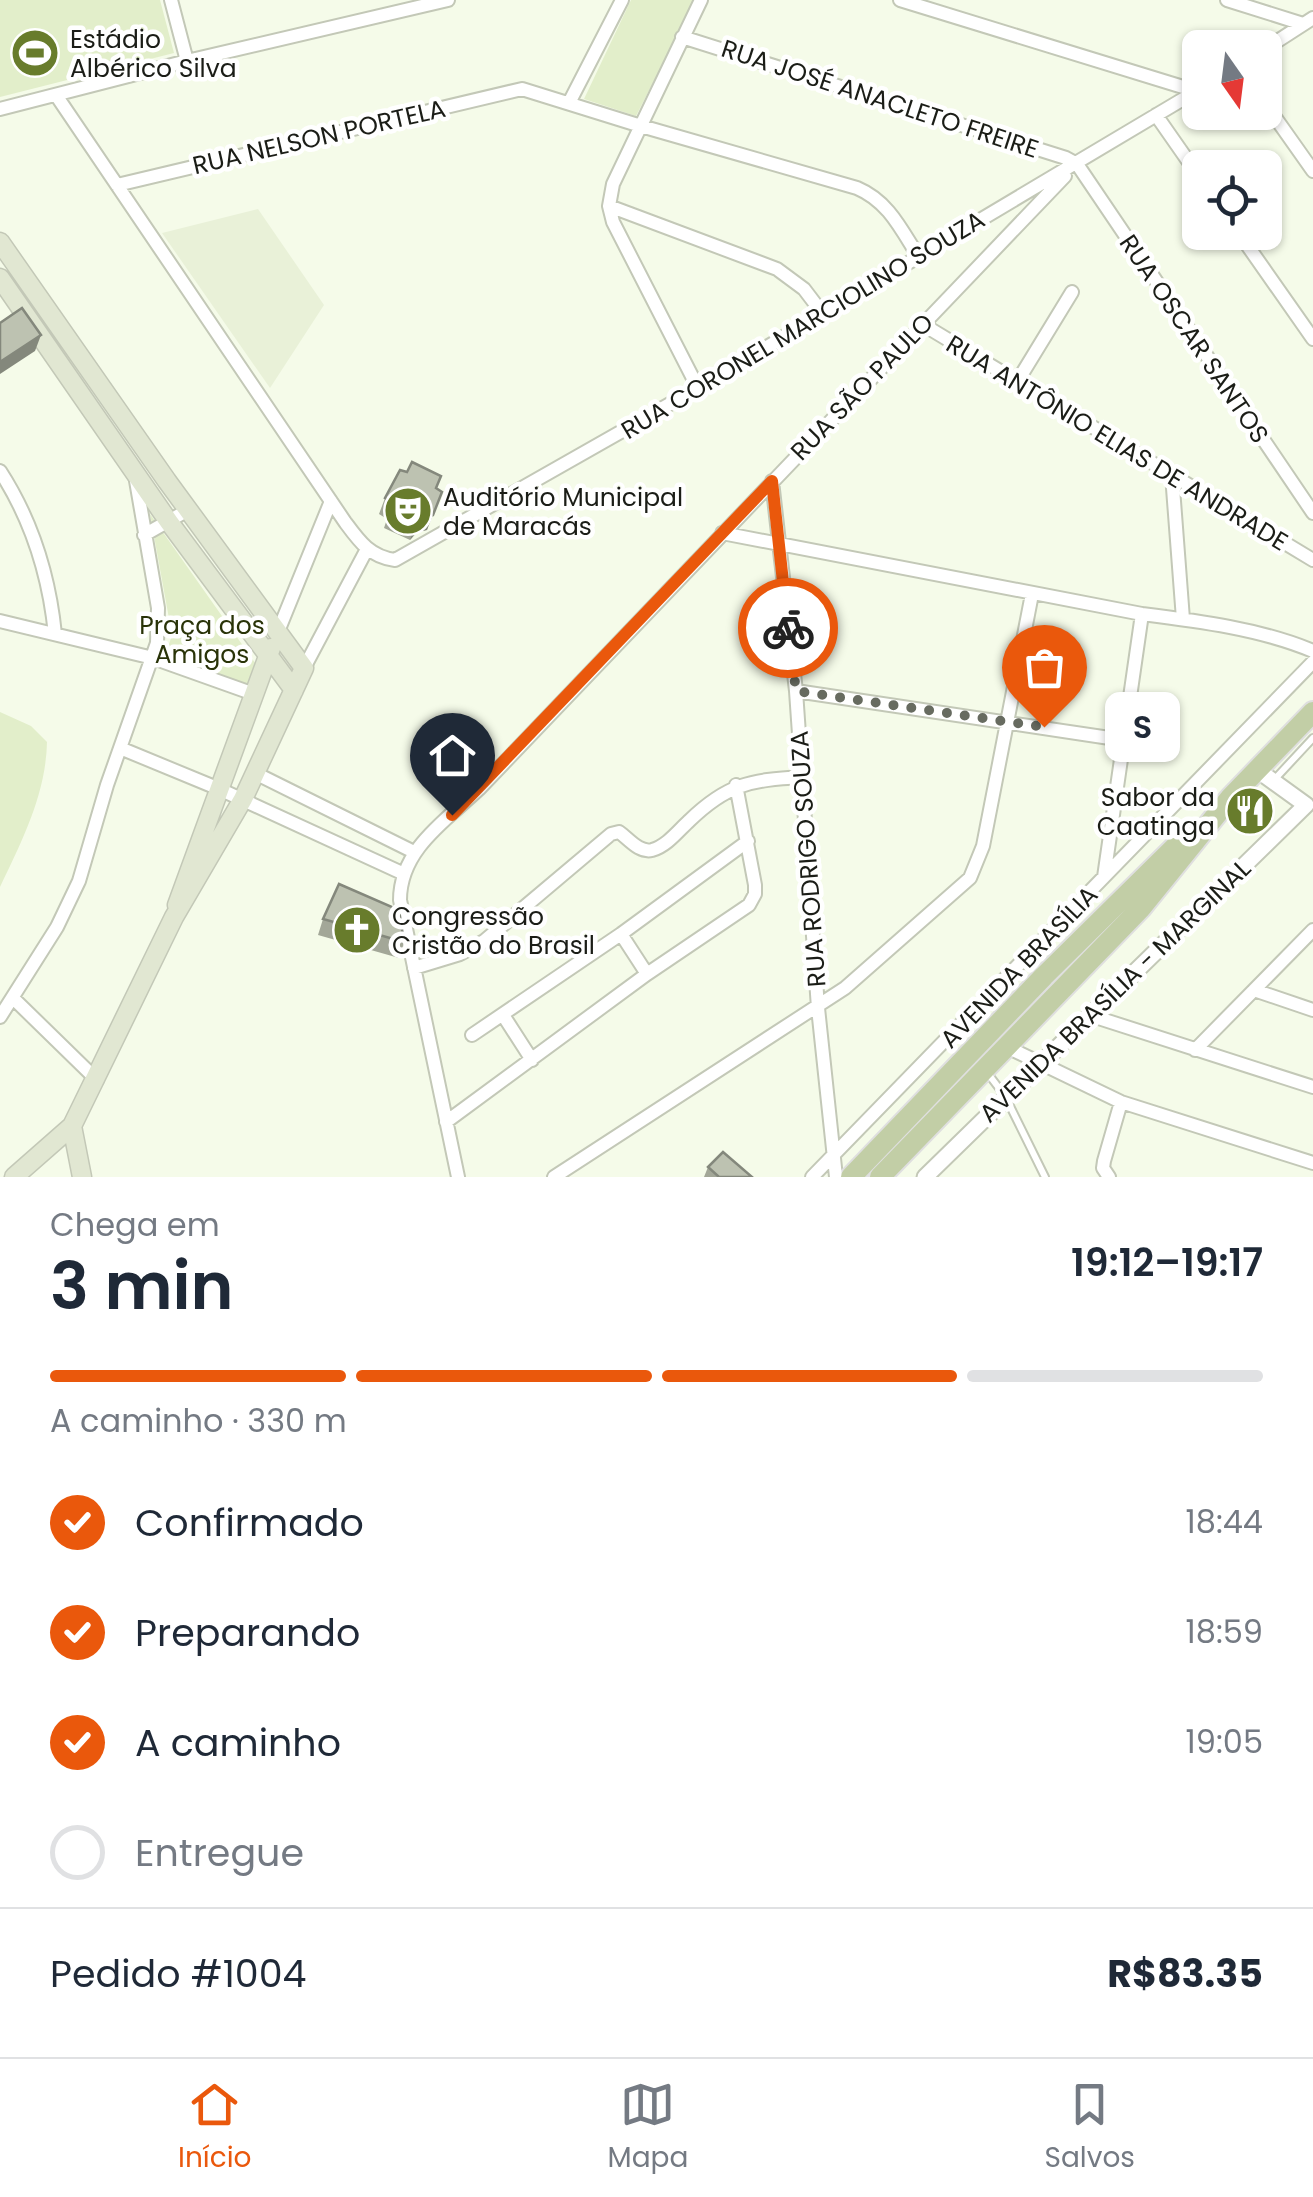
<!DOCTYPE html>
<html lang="pt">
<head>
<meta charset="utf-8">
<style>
  :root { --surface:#fff; --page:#f2f2f3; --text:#1f2937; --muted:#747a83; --line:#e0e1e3; --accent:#ea580c }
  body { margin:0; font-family:Poppins,sans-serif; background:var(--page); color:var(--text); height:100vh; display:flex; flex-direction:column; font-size:38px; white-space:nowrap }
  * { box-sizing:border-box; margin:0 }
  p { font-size:32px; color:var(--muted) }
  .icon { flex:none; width:55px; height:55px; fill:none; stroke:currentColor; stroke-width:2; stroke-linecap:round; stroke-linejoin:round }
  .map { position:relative; height:1177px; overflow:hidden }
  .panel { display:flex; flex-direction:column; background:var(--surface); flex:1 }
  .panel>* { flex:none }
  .needle { width:65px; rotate:166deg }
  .tools { position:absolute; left:1182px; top:30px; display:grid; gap:20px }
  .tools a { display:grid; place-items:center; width:100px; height:100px; border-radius:15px; background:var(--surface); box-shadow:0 2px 8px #0004; font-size:50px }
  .pin { position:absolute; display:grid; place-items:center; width:85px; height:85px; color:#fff; margin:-102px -42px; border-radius:50% 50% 50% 0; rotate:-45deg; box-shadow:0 0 10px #0007 }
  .pin .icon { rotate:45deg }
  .courier { position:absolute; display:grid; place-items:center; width:100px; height:100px; margin:-50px; border:8px solid #ea580c; border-radius:50%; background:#fff; color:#222; box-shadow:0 2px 12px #0007 }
  .bubble { position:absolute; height:70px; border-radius:15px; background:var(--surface); box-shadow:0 2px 8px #0004; font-size:32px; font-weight:600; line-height:70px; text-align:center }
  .headline em { font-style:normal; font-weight:600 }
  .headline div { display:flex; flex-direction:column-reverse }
  .headline { display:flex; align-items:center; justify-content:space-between; height:170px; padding:0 50px }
  h1 { font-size:65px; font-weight:600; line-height:75px }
  .bar { display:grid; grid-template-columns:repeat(4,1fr); gap:15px 10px; align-content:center; height:120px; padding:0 50px }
  .bar i { height:12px; border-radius:8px; background:var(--line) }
  .bar .selected { background:var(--accent) }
  .bar p { grid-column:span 4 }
  .line { display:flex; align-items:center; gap:25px; padding:0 50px; border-top:2px solid var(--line) }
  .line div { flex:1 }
  ol { padding:0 50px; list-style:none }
  li { display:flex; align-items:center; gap:30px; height:110px }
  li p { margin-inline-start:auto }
  li .icon { padding:10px; border-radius:50%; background:var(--accent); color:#fff; stroke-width:4 }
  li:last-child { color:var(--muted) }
  li i { width:55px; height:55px; border:5px solid var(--line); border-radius:50% }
  .tabs { display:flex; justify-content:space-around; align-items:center; height:140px; border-top:2px solid var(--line); background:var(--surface); font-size:28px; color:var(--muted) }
  .tabs a { display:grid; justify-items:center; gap:5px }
  .tabs .selected { color:var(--accent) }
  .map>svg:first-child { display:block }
  .built { fill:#e9f1d8 }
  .green { fill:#e2eeca }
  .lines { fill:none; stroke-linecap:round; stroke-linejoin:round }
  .service-casing { stroke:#c3c8b7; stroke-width:10 }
  .minor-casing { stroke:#c3c8b7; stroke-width:16 }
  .tertiary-casing { stroke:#c3c8b7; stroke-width:19 }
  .secondary-casing { stroke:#c3c8b7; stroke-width:21 }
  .primary-casing { stroke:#dfdfdf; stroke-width:24 }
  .service { stroke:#fff; stroke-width:6 }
  .minor { stroke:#fff; stroke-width:12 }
  .tertiary { stroke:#fff; stroke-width:15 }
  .secondary { stroke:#e1e7d2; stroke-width:18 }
  .primary { stroke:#c2cea6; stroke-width:20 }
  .wall { fill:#a3a798 }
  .shaded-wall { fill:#84887c }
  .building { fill:#bdc2b1; stroke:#84887c; stroke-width:2.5 }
  .done { stroke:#676b60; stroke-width:10; stroke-dasharray:0 18 }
  .route { stroke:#ea580c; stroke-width:12 }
  .labels { text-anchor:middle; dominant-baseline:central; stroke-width:9; stroke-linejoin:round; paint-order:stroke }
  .poi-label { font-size:25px; fill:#1b1d17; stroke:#fff; text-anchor:start }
  .street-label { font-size:25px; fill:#1b1d17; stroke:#fff }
  .park-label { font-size:25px; fill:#293308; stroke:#fff }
</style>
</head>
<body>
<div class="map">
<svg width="1313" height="1177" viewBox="0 0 1313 1177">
  <rect width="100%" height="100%" fill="#f5fbe9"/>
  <path class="built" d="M258 209 324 305 270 388 162 233Z"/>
  <path class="green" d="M0 0H160L174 53 0 97Z
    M631 0H695L636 116 584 99Z
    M150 514 258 667 253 691 169 659 166 653 172 635Z
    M0 712 31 726 47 742C46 794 22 841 0 887Z"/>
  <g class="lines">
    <g class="service-casing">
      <path id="service" d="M1273 781 1313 738
        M986 1071 1005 1096 1045 1177"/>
    </g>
    <g class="minor-casing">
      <path id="minor" d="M171 0 187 61
        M900 0 1196 91
        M1227 0 1303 24
        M682 37 1066 158 1077 164 1313 513
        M1265 49 1313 18
        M56 95 345 522C359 541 370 557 395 560L698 388 1200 89
        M569 103 622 0
        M1265 103 1313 171
        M0 109 187 61 448 0
        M1156 115 1200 178
        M117 185 522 89 641 126 857 188C888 201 901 229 918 256
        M609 206 777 269 804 289 823 314
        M1238 232 1313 339
        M922 324 1313 560
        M1017 382 1072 292
        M698 388 613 222 609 206 613 184 701 0
        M0 471C33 522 49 575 55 634
        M1172 475 1183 619
        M772 481 796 691 818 1008 836 1177
        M722 533 1142 614C1198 621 1261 629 1313 651
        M144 535 188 510
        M0 621 153 658 254 694
        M277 634 331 501
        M304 668 367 549
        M796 691 1123 740
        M120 748 217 788 402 873
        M255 773 414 852
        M1104 877 1142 614
        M621 934 647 974
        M414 968 460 954 484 941 611 834 619 832C629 839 639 853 652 850 667 846 679 830 689 821 727 784 750 780 802 777
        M1254 990 1313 1010
        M13 998 97 1080
        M503 1015 532 1060
        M1089 1015 1313 1087
        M0 1017 57 927 79 881 107 785 157 643 158 608 135 475
        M472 1035 621 934 748 841
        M1007 1047 1121 1102 1313 1163
        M1195 1050 1313 930
        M446 1122 647 974 749 905 755 894V885L736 785
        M458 1177 400 900C400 850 445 821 479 789L1065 176
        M554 1177 845 988 970 878 983 846 1032 594
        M812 1177 1313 662
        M1109 1177 1103 1168 1104 1161 1121 1102"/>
    </g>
    <g class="tertiary-casing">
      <path id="tertiary" d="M925 1177 1306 805 1256 769"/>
    </g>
    <g class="secondary-casing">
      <path id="secondary" d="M0 242 167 481 304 668 243 799 174 917 72 1126 14 1177
        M0 278 169 522 294 690
        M177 905 271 648
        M72 1126 82 1177"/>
    </g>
    <g class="primary-casing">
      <path id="primary" d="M851 1177 1044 976 1190 832
        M880 1177 1141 908 1230 798 1313 712"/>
    </g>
    <use href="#service" class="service"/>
    <use href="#minor" class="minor"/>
    <use href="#tertiary" class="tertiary"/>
    <use href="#secondary" class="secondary"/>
    <use href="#primary" class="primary"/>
  </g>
  <path class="wall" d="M437 488 427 530 417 532 410 540 384 528 387 519 379 514 385 498Z
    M323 919 404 942 399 958 318 935Z
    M708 1167 752 1177H704Z"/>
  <path class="shaded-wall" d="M41 335 35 351 0 374V362Z
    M442 492 427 530 417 532 410 540 416 524Z"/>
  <path class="building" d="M22 308 41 335 0 362V323Z
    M412 462 441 476 436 488 442 492 433 515 423 516 416 524 390 512 394 503 385 498 400 470 407 472Z
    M339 884 399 910 404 942 323 919Z
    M723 1152 752 1177H719L708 1167Z"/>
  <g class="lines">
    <path class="done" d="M788 628 796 691 1044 727"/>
    <path class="route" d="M452 815 772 481 788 628"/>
  </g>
  <defs>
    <g id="stadium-disc" transform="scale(2.5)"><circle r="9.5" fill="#687c2c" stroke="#fff"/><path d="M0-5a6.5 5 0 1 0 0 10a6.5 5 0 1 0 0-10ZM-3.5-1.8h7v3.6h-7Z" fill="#fff"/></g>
    <g id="theatre-disc" transform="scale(2.5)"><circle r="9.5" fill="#687c2c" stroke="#fff"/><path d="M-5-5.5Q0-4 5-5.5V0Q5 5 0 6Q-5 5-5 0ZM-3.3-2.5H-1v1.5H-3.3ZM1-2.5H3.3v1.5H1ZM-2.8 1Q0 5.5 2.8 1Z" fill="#fff"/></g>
    <g id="restaurant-disc" transform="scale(2.5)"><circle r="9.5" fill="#687c2c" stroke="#fff"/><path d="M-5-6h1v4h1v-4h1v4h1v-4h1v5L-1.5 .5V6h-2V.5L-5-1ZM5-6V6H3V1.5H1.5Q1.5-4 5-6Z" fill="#fff"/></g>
    <g id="church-disc" transform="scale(2.5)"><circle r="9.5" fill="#687c2c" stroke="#fff"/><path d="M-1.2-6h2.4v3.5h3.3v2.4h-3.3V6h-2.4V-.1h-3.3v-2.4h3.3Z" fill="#fff"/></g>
  </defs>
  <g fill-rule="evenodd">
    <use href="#stadium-disc" x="35" y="53"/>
    <use href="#theatre-disc" x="408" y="511"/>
    <use href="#restaurant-disc" x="1250" y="811"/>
    <use href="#church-disc" x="357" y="930"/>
  </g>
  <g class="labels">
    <g class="poi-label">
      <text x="70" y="39">Estádio<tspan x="70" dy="29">Albérico Silva</tspan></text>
      <text x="443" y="497">Auditório Municipal<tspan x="443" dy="29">de Maracás</tspan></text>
      <text x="1215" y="797" text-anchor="end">Sabor da<tspan x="1215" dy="29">Caatinga</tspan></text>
      <text x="392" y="916">Congressão<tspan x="392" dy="29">Cristão do Brasil</tspan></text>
    </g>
    <g class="street-label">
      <text transform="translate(880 99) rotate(18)">RUA JOSÉ ANACLETO FREIRE</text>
      <text transform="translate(319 137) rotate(-13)">RUA NELSON PORTELA</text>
      <text transform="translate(803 325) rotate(-31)">RUA CORONEL MARCIOLINO SOUZA</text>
      <text transform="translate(1194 339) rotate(56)">RUA OSCAR SANTOS</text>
      <text transform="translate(862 387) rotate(-46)">RUA SÃO PAULO</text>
      <text transform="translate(1117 443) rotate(31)">RUA ANTÔNIO ELIAS DE ANDRADE</text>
      <text transform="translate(808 859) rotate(-94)">RUA RODRIGO SOUZA</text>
      <text transform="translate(1019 967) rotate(-46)">AVENIDA BRASÍLIA</text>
      <text transform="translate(1115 991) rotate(-44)">AVENIDA BRASÍLIA - MARGINAL</text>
    </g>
    <g class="park-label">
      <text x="202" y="625">Praça dos<tspan x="202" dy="29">Amigos</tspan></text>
    </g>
  </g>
</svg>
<div class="tools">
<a><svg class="needle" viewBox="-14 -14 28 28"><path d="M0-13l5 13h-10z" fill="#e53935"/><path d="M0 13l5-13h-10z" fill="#747a83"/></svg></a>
<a><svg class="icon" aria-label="locate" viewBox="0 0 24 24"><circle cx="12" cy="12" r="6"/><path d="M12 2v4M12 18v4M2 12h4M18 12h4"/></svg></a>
</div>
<div class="pin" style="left:1044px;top:727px;background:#ea580c"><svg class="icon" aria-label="bag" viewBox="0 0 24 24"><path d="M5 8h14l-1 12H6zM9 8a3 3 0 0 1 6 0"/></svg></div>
<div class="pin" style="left:452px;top:815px;background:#1f2937"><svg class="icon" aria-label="home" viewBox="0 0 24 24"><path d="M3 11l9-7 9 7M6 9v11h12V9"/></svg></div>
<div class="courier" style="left:788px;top:628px"><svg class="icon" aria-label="bike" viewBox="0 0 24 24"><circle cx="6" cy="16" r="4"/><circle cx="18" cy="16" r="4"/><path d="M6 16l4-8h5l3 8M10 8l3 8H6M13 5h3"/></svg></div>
<div class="bubble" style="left:1105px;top:692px;width:75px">S</div>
</div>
<section class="panel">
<div class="headline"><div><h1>3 min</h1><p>Chega em</p></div><em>19:12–19:17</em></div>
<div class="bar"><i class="selected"></i><i class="selected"></i><i class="selected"></i><i></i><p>A caminho · 330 m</p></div>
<ol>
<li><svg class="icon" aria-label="check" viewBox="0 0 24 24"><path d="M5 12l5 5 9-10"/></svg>Confirmado<p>18:44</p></li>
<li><svg class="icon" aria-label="check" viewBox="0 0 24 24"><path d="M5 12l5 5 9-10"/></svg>Preparando<p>18:59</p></li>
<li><svg class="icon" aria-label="check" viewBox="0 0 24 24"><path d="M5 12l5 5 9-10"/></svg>A caminho<p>19:05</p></li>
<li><i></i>Entregue</li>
</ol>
<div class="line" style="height:130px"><div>Pedido #1004</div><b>R$83.35</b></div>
</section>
<nav class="tabs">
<a class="selected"><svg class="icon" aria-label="home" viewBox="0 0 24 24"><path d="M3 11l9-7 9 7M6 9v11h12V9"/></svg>Início</a>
<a><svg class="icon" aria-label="map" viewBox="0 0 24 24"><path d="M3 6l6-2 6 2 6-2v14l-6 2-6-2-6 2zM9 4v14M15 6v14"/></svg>Mapa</a>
<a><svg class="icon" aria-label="saved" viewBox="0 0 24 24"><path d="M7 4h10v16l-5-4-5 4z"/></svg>Salvos</a>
</nav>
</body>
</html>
